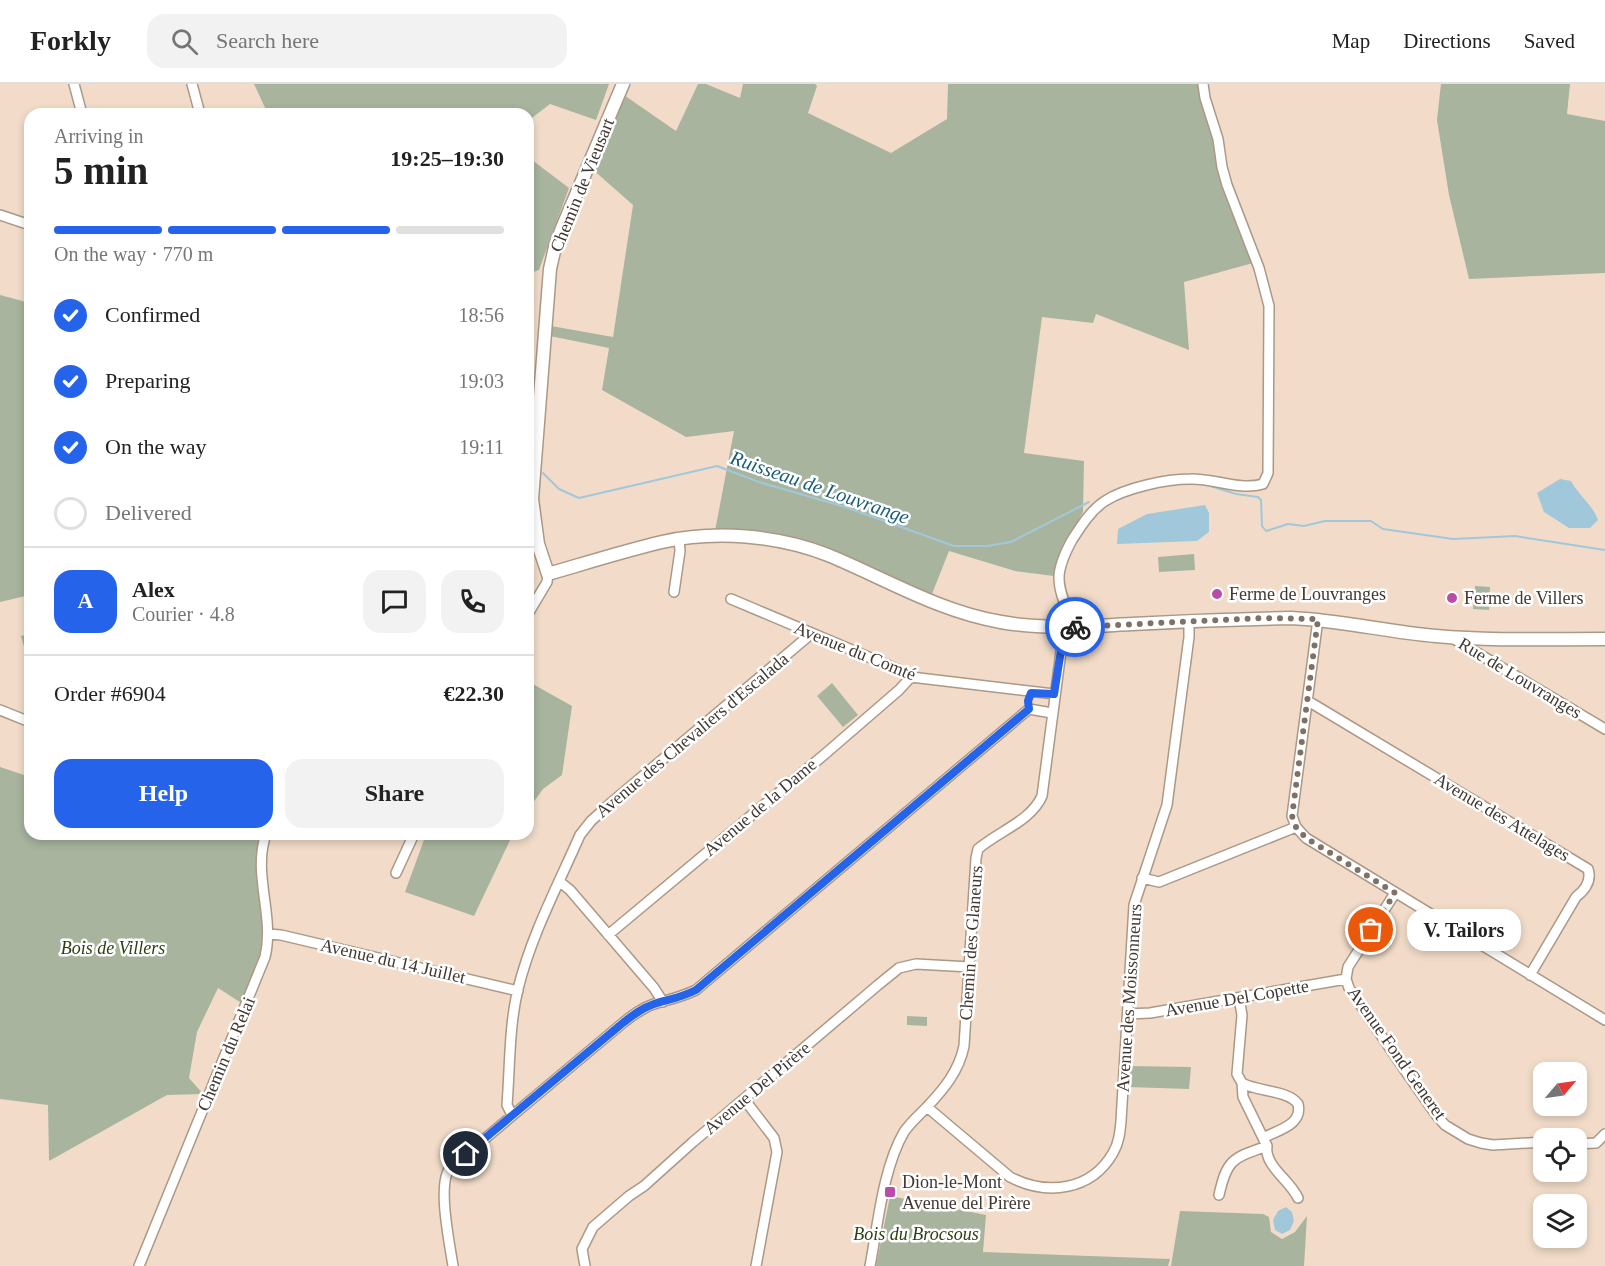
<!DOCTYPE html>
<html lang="en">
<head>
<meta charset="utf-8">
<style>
  :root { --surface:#fff; --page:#f2f2f2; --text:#222; --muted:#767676; --line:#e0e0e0; --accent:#2563eb }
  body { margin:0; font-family:Georgia,serif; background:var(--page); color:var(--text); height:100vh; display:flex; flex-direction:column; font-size:22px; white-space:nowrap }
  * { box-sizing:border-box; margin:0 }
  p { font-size:20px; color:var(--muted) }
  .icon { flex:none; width:33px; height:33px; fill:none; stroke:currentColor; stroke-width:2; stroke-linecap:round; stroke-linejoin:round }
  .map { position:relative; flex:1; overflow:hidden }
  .side { position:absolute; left:24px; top:24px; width:510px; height:732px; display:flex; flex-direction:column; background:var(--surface); border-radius:18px; box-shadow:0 3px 9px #0003 }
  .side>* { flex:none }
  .needle { width:39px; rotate:61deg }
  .controls { position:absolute; left:1533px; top:978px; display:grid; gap:12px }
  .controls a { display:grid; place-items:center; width:54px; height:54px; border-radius:12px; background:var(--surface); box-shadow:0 3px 9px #0003; font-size:30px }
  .pin { position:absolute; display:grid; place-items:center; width:51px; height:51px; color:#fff; margin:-26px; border:3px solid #fff; border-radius:50%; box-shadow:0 2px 6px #0007 }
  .courier { position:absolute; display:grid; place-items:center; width:60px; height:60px; margin:-30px; border:4px solid #2563eb; border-radius:50%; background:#fff; color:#222; box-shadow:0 2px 8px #0007 }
  .bubble { position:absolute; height:42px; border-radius:18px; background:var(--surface); box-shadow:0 3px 9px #0003; font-size:20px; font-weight:700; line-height:42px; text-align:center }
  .summary em { font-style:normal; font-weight:700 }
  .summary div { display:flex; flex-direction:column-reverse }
  .summary { display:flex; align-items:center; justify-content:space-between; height:102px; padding:0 30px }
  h1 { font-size:39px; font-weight:700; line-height:45px }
  .bar { display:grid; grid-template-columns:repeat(4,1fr); gap:9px 6px; align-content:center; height:72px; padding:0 30px }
  .bar i { height:8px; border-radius:4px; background:var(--line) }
  .bar .on { background:var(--accent) }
  .bar p { grid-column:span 4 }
  .line { display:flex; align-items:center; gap:15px; padding:0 30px; border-top:2px solid var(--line) }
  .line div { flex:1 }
  .round { display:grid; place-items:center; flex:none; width:63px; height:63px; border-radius:18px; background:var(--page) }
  ol { padding:0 30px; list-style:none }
  li { display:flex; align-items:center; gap:18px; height:66px }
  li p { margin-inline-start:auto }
  li .icon { padding:6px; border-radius:50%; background:var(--accent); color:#fff; stroke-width:4 }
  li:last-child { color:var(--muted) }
  li i { width:33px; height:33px; border:3px solid var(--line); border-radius:50% }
  .button { display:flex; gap:12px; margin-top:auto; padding:12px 30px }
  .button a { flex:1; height:69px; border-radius:18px; background:var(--accent); color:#fff; font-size:24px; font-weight:700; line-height:69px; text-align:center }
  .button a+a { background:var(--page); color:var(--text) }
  header { display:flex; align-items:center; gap:36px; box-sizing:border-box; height:84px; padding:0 30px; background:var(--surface); border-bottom:2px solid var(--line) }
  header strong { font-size:28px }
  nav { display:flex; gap:33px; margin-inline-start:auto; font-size:21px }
  .search { width:420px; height:54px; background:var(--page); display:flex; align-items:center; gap:15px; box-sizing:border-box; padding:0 21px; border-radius:18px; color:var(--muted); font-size:22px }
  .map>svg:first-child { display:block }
  .green { fill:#a8b49e }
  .water { fill:#a1c8da }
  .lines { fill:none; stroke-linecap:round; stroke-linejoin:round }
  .stream { stroke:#a1c8da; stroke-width:2 }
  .street-casing { stroke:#ac9886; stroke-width:12 }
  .secondary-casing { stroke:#ac9886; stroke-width:15 }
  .street { stroke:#fff; stroke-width:9 }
  .secondary { stroke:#fff; stroke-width:12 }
  .done { stroke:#7f7166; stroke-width:6; stroke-dasharray:0 10.8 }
  .route { stroke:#2563eb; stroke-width:8 }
  .poi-dot { fill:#bb4ba8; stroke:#fff; stroke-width:2 }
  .labels { text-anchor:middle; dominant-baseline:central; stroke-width:5; stroke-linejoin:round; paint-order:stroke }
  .street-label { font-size:18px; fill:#413831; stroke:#fff }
  .poi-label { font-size:18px; fill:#413831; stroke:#fff; text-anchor:start }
  .park-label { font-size:18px; font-style:italic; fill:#29400f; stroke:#fff }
  .water-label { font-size:20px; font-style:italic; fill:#185d78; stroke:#fff }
</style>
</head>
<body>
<header>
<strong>Forkly</strong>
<div class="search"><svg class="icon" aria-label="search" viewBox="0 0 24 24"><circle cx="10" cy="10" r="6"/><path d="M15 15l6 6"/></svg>Search here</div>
<nav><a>Map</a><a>Directions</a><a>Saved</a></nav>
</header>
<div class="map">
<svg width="1605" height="1182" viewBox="0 0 1605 1182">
  <rect width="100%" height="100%" fill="#f2dcc9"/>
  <path class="green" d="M254 0H609L596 36 550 20 528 37V30H268Z
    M698 0H706L740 14 743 0H815L817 2 808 29 891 69 947 35 948 0H1201L1253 179 1184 198 1189 266 1096 230 1093 239 1042 233 1024 369 1084 377 1083 428 1063 463 1054 492 1015 487 949 467 930 515 784 453 749 447H715L734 347 686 353 602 306 609 264 550 252 551 242 613 253 633 121 591 84 621 9 676 47Z
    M1441 0H1570L1567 30 1605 37V189L1469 195 1449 111 1437 36Z
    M528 73 569 104 539 186 528 190Z
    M0 211 30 219V511L0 518Z
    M1194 470 1195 486 1159 488 1158 473Z
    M1475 502 1490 503 1489 526 1473 525Z
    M30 550V584L21 552Z
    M531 599 572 622 562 691 543 705 528 726V600Z
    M832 599 858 631 843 643 817 612Z
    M0 683 30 693V750H262L256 776 264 840 261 870 243 920 218 904 197 948 189 994 203 1010 167 1011 49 1077 48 1021 0 1015Z
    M430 750H513L474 832 405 808 425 753Z
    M907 932 927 933V942L907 941Z
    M1128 982 1191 983 1189 1005 1127 1003Z
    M890 1112 986 1131 983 1168 1170 1175 1168 1182H876Z
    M1180 1127 1263 1130 1269 1133 1271 1148 1282 1155 1295 1148 1307 1132 1304 1182H1171Z"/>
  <path class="water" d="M1560 395 1571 397C1579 412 1593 421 1598 436L1590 444H1569L1544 428 1537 409Z
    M1205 421 1209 429V448L1197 457 1117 460 1118 445 1147 430Z
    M1286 1123 1292 1128 1294 1137 1290 1146 1282 1150 1275 1146 1273 1136 1278 1127Z"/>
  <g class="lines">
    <path class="stream" d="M543 389 559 405 579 414 717 382 759 398 845 423 954 462H987L1011 458 1089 418
      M1204 400 1236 410 1258 413 1261 416 1262 442 1266 447 1288 440 1304 442 1325 437H1371L1383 445 1453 455 1515 452 1605 466"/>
    <g class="street-casing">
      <path id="street" d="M74 0 82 30
        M192 0 200 30
        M0 131 30 141
        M674 508 680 467 679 455
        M731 515 897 585 911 593 1054 610
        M528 530 547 498 548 490
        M1318 535 1292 732 1296 743 1306 754 1605 936
        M1074 543C1069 528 1059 511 1059 494 1059 481 1066 467 1072 456 1081 442 1091 426 1105 417 1125 404 1166 395 1190 395 1214 394 1239 407 1263 400L1268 389 1269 222 1259 184 1227 101 1222 83 1218 55 1205 14 1203 0
        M1454 555 1605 645
        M1308 617 1588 785C1592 797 1585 806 1576 813L1530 891
        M0 626 30 638
        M396 789 414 750
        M1142 794 1159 798 1296 743
        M560 798 570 806 654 904 663 918
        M1395 809 1348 883 1346 895 1349 904 1406 988 1437 1032 1445 1041 1468 1055 1481 1059 1493 1061 1544 1058
        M268 850 281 851 518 907
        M608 851 825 670 899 606 911 593
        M1239 914 1242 931 1237 990 1242 999 1243 1013 1267 1062C1264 1082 1290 1096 1298 1114
        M1128 930 1150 929 1346 895
        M1242 999C1258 1008 1288 1006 1298 1020 1303 1041 1278 1046 1263 1054
        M744 1015 774 1054 777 1068 756 1182
        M927 1023 1010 1093C1047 1112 1091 1107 1113 1069 1119 1059 1120 1048 1121 1037L1134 821 1167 721 1189 553V537
        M512 1031 507 1021C510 983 509 942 518 905 531 852 558 801 580 751L591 737 612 718 811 550
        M1576 1060 1596 1059 1605 1050
        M1219 1111C1227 1075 1233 1074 1267 1062
        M139 1182 265 873C275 832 252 790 266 750
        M453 1182C450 1161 436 1097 451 1083L624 938C633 931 642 924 654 920 670 915 679 914 696 906L1029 625 1052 629
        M585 1182 582 1165 593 1143 629 1112 644 1102 693 1058 878 901 899 884 916 880 970 883
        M870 1182C878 1140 883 1084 904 1048 910 1039 919 1031 926 1024 944 1005 959 987 964 962L976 774 978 765C999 747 1031 737 1042 712L1062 560 1061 543"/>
    </g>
    <g class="secondary-casing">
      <path id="secondary" d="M623 0 562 144 555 163 550 185 532 415 538 460 548 490C586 479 624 467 662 458 715 446 777 451 828 471 886 495 938 527 1001 538 1044 546 1089 542 1132 540 1185 537 1238 535 1291 534 1340 536 1387 548 1436 552 1492 557 1549 555 1605 555"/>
    </g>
    <use href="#street" class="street"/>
    <use href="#secondary" class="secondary"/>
  </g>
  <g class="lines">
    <path class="done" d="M1075 543 1262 534 1318 535 1292 732 1296 743 1306 754 1395 809 1371 846"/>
    <path class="route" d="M466 1070 624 938C633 931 642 924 654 920 670 915 680 914 696 906L1029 625 1028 617 1031 609 1054 610 1062 560 1061 543H1075"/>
  </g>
  <g class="poi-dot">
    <circle cx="1217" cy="510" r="6"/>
    <circle cx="1452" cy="514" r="6"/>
    <rect x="884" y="1102" width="12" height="12" rx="3"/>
  </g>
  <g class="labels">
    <g class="street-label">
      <text transform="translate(582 101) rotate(-68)">Chemin de Vieusart</text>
      <text transform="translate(855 567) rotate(22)">Avenue du Comté</text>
      <text transform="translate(1520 594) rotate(31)">Rue de Louvranges</text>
      <text transform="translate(692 651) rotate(-40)">Avenue des Chevaliers d'Escalada</text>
      <text transform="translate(760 723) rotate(-40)">Avenue de la Dame</text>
      <text transform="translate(1502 733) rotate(31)">Avenue des Attelages</text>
      <text transform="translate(971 859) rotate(-86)">Chemin des Glaneurs</text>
      <text transform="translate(393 877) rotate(13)">Avenue du 14 Juillet</text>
      <text transform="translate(1129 914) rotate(-86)">Avenue des Moissonneurs</text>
      <text transform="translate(1237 914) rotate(-10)">Avenue Del Copette</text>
      <text transform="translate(1397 969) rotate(55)">Avenue Fond Generet</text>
      <text transform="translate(226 970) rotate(-67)">Chemin du Relai</text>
      <text transform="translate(757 1004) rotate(-40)">Avenue Del Pirère</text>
    </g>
    <g class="poi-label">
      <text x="1229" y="510">Ferme de Louvranges</text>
      <text x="1464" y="514">Ferme de Villers</text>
      <text x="902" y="1098">Dion-le-Mont<tspan x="902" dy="21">Avenue del Pirère</tspan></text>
    </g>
    <g class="park-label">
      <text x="113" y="864">Bois de Villers</text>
      <text x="916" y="1150">Bois du Brocsous</text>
    </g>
    <g class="water-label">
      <text transform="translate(820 403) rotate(19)">Ruisseau de Louvrange</text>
    </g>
  </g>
</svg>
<div class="controls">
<a><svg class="needle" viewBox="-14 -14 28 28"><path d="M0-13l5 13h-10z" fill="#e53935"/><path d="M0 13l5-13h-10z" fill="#767676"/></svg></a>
<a><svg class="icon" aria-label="locate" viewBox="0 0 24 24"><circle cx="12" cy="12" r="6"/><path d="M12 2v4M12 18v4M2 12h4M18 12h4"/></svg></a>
<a><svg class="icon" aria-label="layers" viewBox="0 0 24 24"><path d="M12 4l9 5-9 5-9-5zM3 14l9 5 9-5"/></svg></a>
</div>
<div class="pin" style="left:1371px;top:846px;background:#ea580c"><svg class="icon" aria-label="bag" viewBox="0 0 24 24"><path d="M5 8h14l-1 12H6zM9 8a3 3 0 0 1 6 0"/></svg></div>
<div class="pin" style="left:466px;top:1070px;background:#1f2937"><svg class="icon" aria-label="home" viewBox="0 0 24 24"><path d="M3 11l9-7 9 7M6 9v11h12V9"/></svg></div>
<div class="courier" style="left:1075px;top:543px"><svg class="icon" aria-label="bike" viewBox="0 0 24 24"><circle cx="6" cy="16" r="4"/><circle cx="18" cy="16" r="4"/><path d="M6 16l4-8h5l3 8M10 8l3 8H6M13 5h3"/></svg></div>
<div class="bubble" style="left:1407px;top:825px;width:114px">V. Tailors</div>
<section class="side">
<div class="summary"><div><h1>5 min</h1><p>Arriving in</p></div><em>19:25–19:30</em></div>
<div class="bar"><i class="on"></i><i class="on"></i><i class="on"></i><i></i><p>On the way · 770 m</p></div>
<ol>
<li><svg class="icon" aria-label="check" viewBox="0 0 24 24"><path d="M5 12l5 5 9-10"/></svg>Confirmed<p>18:56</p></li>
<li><svg class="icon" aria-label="check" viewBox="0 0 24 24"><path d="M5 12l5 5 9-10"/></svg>Preparing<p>19:03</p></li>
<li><svg class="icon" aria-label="check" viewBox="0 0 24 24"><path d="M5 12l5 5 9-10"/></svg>On the way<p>19:11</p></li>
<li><i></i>Delivered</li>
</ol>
<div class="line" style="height:108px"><b class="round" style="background:var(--accent);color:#fff">A</b><div><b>Alex</b><p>Courier · 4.8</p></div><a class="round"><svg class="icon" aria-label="chat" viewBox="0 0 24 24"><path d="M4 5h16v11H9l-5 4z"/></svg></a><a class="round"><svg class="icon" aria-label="phone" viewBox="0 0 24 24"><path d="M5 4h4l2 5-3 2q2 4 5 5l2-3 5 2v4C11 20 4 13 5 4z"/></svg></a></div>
<div class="line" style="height:78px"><div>Order #6904</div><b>€22.30</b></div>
<div class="button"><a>Help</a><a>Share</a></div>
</section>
</div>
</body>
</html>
